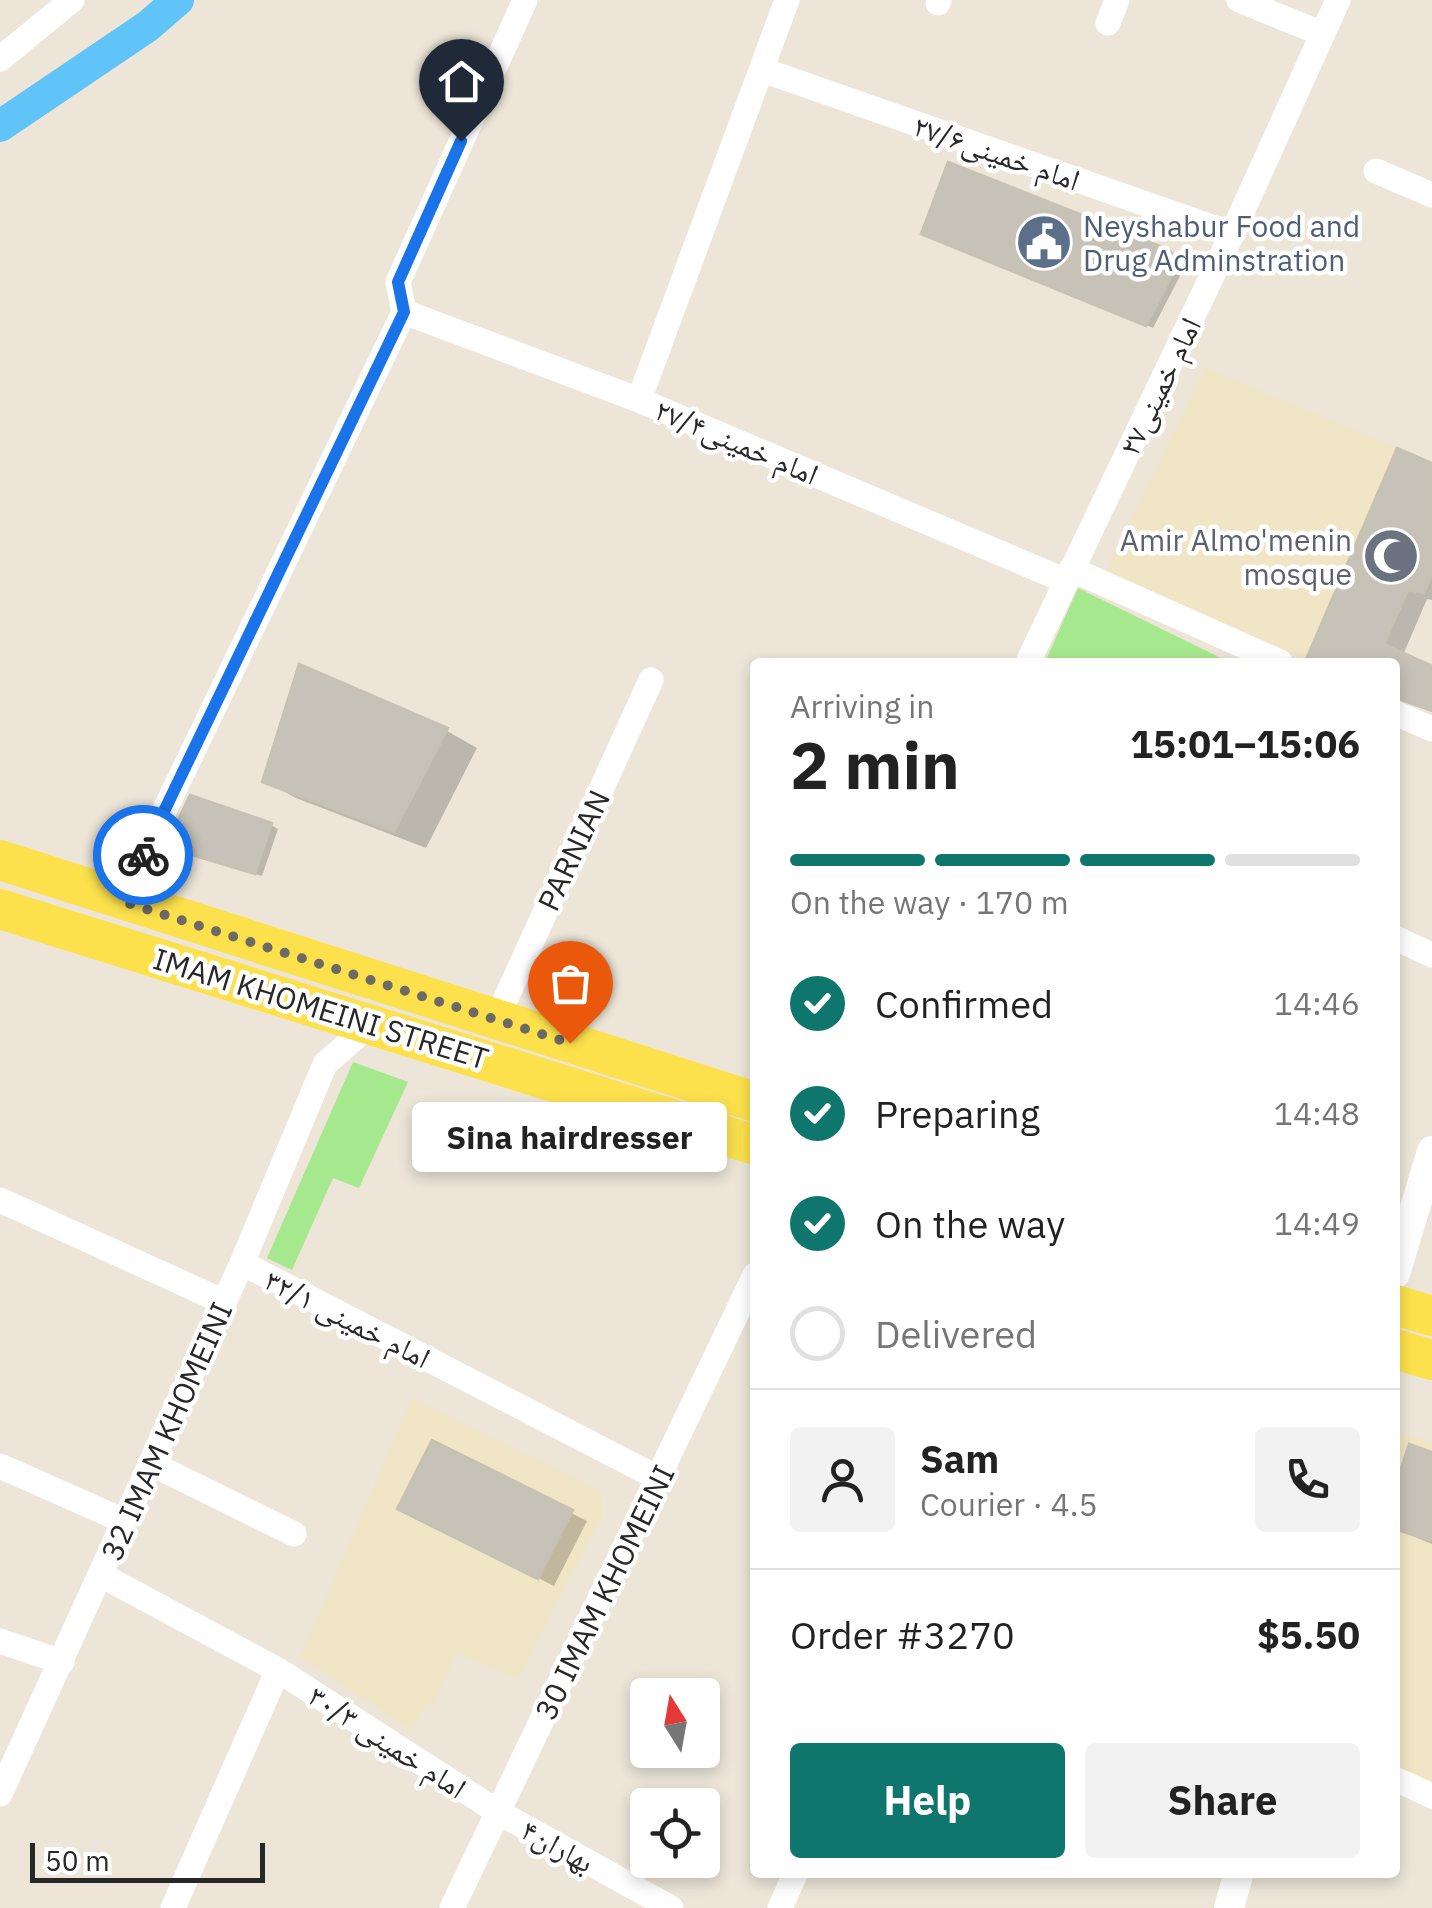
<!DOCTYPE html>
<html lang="en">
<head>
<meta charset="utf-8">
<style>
  :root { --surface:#fff; --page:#f2f2f2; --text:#222; --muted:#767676; --line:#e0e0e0; --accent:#0f766e }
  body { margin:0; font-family:"IBM Plex Sans","Noto Naskh Arabic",sans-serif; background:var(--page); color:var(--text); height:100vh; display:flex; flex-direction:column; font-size:38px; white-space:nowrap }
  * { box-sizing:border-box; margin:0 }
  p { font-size:32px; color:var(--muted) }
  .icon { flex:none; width:55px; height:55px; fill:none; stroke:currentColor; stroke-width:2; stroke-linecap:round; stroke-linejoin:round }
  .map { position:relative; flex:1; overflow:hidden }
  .side { position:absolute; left:750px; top:658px; width:650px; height:1220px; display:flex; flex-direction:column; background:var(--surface); border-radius:10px; box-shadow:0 5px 15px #0003 }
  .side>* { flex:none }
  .needle { width:65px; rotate:349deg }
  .tools { position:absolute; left:630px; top:1678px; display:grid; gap:20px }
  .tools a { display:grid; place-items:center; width:90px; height:90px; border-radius:10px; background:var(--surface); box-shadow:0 5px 15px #0003; font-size:50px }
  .scale { position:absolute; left:30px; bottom:25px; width:235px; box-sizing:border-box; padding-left:10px; border:5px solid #282828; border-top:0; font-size:28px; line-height:35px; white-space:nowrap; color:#282828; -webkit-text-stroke:8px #fff; paint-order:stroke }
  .pin { position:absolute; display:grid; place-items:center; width:85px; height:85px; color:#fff; margin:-102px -42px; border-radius:50% 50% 50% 0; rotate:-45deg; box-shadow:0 0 10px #0007 }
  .pin .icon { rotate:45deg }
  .courier { position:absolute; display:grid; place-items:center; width:100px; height:100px; margin:-50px; border:8px solid #1a73e8; border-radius:50%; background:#fff; color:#222; box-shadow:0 2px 12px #0007 }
  .bubble { position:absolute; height:70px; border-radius:10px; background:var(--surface); box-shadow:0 5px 15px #0003; font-size:32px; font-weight:700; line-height:70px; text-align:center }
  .head em { font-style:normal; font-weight:700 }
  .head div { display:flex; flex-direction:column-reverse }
  .head { display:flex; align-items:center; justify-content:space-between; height:170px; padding:0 40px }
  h1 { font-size:65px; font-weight:700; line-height:75px }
  .bar { display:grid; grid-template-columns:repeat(4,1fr); gap:15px 10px; align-content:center; height:120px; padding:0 40px }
  .bar i { height:12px; border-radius:8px; background:var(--line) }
  .bar .on { background:var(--accent) }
  .bar p { grid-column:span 4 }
  .line { display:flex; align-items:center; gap:25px; padding:0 40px; border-top:2px solid var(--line) }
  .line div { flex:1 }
  .round { display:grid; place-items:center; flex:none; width:105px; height:105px; border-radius:10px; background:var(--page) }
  ol { padding:0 40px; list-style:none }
  li { display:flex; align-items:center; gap:30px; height:110px }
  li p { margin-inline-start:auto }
  li .icon { padding:10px; border-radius:50%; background:var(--accent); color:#fff; stroke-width:4 }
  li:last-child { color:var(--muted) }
  li i { width:55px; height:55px; border:5px solid var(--line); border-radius:50% }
  .primary-button { display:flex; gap:20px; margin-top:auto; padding:20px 40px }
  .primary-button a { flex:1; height:115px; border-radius:10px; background:var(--accent); color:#fff; font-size:40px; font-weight:700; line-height:115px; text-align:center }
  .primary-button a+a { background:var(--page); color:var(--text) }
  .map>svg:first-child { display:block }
  .education { fill:#f0e5c5 }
  .green { fill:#a6e88e }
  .shadow { fill:#0003 }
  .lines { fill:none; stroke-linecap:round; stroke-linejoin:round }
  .canal { stroke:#60c4f8; stroke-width:32 }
  .building { fill:#c7c2b8; stroke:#c7c1b2; stroke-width:2.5 }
  .minor { stroke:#fff; stroke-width:25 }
  .tertiary { stroke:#fff; stroke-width:30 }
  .primary { stroke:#fce14c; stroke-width:40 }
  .done { stroke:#6d6a66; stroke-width:10; stroke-dasharray:0 18 }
  .route { stroke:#1a73e8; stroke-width:12 }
  .labels { text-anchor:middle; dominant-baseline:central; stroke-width:9; stroke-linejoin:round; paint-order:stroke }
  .street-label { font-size:30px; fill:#282828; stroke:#fff }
  .service-label { font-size:30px; fill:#4e5e75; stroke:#fff; text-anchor:start }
  .worship-label { font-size:30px; fill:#5b616d; stroke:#fff; text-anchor:end }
</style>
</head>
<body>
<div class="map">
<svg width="1432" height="1908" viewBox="0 0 1432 1908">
  <rect width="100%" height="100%" fill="#ece5d8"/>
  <path class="education" d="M1205 368 1397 448 1306 661 1106 571Z
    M412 1398 602 1492V1516L518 1679 456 1653 433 1706 426 1703 411 1730 300 1657Z
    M1395 1431 1432 1442V1783L1395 1770Z"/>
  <path class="green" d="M1078 588 1229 662H1045Z
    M353 1062 408 1082 359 1188 333 1178 292 1270 267 1258Z"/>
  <path class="shadow" d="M930 237 1167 251 1180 260V276L1153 328Z
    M1432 466V600L1427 599 1403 655 1432 668V712L1395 699V662L1309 660Z
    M300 667 447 731 477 748 426 848 296 798 265 781Z
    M271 825 278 829 262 876 174 850Z
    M433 1443 587 1521 554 1586 415 1516Z
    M1432 1455V1544L1395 1529V1496Z"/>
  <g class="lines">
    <path class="canal" d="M0 126 148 26 178 0"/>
  </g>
  <path class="building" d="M948 162 1168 249 1173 254 1174 271 1146 326 921 234Z
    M1397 448 1432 463V575L1424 593 1408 590 1384 644 1432 666V711L1395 697V662H1305Z
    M299 664 448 728 394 832 262 782Z
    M190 795 272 823 255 874 165 847Z
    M432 1440 573 1510 538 1579 397 1509Z
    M1409 1444 1432 1452V1541L1395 1529V1487Z"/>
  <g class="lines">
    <path class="minor" d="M1239 0 1323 34
      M938 3 939 0
      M1108 23 1117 0
      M0 59 72 0
      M763 70 1232 234
      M1376 171 1432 195
      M404 312 639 400 1066 581
      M639 400 787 0
      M1071 569 1280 662
      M1028 662 1232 234 1338 0
      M1395 713 1432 729
      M127 903 144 853 404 312 398 282 525 0
      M1395 938 1432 955
      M496 1020 651 680
      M0 1200 224 1302
      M242 1263 658 1478
      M152 1464 294 1534
      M0 1466 124 1521
      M101 1575 278 1670 498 1812 671 1908
      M0 1641 62 1662
      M1395 1779 1432 1796
      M0 1794 242 1263 325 1064 372 1023
      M173 1908 278 1670
      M452 1908 755 1275
      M780 1908 796 1872"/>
    <path class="tertiary" d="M1395 1274 1432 1151
      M1229 1908 1239 1872"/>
    <path class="primary" d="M0 860 755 1102
      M0 909 755 1145
      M1395 1305 1432 1316
      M1395 1349 1432 1360"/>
  </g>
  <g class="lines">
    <path class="done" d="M143 855 127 903 570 1043"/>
    <path class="route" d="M143 855 404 312 398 282 461 141"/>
  </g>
  <defs>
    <g id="civic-disc" transform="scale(2.875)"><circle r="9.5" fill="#5c6f8a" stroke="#fff"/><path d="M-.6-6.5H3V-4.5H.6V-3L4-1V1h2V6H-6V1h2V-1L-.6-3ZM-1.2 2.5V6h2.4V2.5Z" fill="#fff"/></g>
    <g id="mosque-disc" transform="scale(2.875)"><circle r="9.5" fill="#6b7280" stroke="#fff"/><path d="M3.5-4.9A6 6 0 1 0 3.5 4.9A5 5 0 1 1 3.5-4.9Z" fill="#fff"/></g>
  </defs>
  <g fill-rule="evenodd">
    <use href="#civic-disc" x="1044" y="242"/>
    <use href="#mosque-disc" x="1391" y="556"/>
  </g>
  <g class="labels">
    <g class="street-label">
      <text transform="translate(997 152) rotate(19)">امام خمینی۲۷/۶</text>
      <text transform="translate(1159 386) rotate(-64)">امام خمینی۲۷</text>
      <text transform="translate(737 441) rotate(23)">امام خمینی۲۷/۴</text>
      <text transform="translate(573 850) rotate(-65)">PARNIAN</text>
      <text transform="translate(321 1008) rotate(17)">IMAM KHOMEINI STREET</text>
      <text transform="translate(348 1318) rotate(27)">امام خمینی ۳۲/۱</text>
      <text transform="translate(166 1431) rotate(-66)">32 IMAM KHOMEINI</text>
      <text transform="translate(604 1592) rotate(-64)">30 IMAM KHOMEINI</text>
      <text transform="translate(388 1741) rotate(33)">امام خمینی ۳۰/۳</text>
      <text transform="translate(558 1845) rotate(29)">بهاران۴</text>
    </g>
    <g class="service-label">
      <text x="1083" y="225">Neyshabur Food and<tspan x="1083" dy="34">Drug Adminstration</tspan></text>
    </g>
    <g class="worship-label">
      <text x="1352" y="539">Amir Almo'menin<tspan x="1352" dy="34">mosque</tspan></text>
    </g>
  </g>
</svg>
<div class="tools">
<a><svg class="needle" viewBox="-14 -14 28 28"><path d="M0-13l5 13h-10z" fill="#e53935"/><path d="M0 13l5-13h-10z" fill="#767676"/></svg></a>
<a><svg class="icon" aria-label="locate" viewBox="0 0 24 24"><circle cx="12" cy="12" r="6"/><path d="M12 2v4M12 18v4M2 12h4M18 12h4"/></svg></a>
</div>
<div class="scale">50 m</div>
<div class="pin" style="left:570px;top:1043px;background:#ea580c"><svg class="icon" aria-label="bag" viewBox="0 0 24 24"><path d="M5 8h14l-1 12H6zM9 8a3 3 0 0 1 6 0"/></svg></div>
<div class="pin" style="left:461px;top:141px;background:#1f2937"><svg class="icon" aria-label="home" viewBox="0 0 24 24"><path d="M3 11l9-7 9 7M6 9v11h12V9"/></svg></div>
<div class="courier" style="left:143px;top:855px"><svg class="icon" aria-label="bike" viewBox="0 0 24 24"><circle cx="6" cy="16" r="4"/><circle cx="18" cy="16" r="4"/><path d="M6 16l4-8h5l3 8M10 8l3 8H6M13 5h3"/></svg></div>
<div class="bubble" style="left:412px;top:1102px;width:315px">Sina hairdresser</div>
<section class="side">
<div class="head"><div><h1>2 min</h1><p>Arriving in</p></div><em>15:01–15:06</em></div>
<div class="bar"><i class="on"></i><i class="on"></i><i class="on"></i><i></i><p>On the way · 170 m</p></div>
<ol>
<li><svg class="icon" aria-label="check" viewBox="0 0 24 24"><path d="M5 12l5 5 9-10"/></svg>Confirmed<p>14:46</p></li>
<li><svg class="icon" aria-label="check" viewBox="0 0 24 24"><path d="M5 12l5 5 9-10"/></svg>Preparing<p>14:48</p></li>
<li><svg class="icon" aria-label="check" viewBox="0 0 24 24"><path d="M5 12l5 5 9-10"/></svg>On the way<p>14:49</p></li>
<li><i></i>Delivered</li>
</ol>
<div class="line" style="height:180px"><a class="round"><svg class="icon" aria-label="person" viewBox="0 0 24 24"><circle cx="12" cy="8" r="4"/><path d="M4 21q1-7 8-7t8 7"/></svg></a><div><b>Sam</b><p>Courier · 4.5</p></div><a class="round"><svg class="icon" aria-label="phone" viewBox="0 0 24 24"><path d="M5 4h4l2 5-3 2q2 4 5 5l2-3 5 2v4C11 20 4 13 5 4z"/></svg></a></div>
<div class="line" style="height:130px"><div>Order #3270</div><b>$5.50</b></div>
<div class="primary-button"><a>Help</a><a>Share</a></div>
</section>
</div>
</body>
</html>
